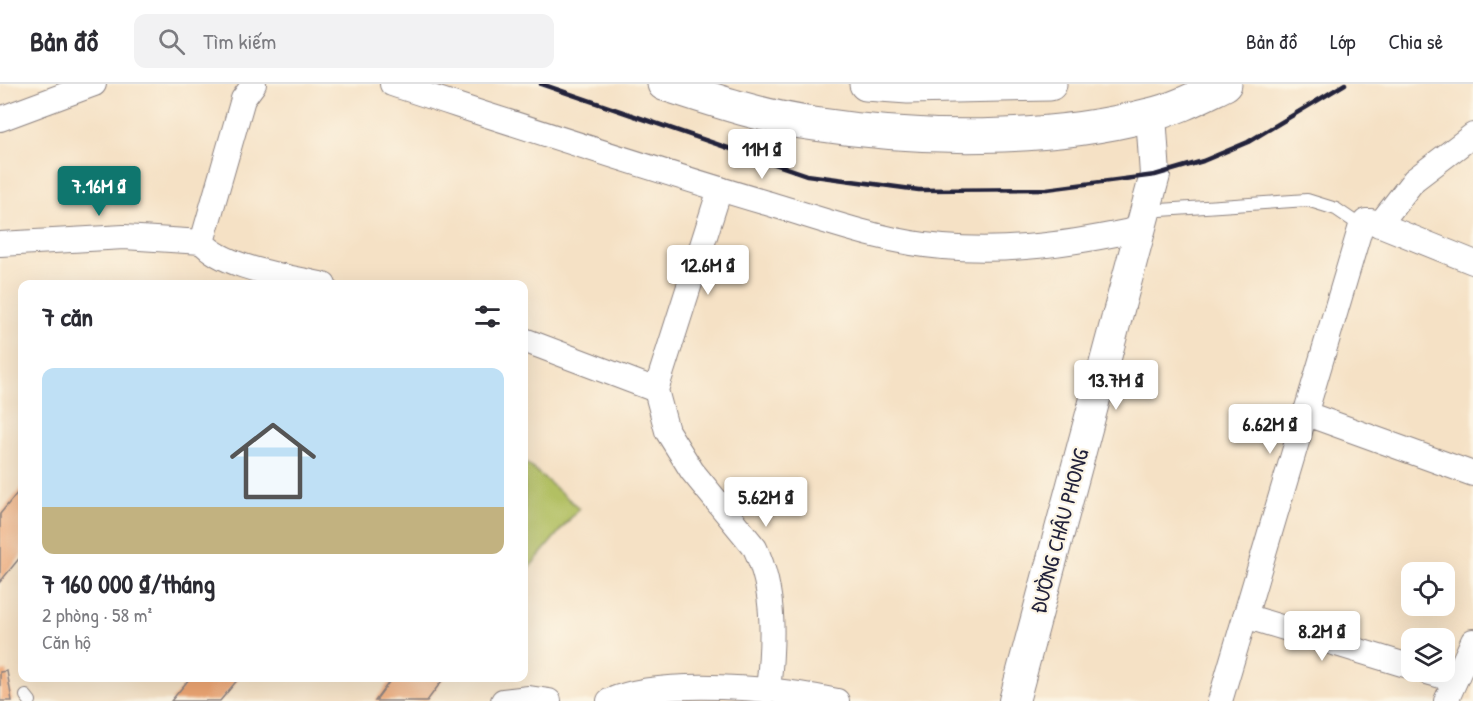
<!DOCTYPE html>
<html lang="vi">
<head>
<meta charset="utf-8">
<style>
	body { margin:0; font-family:"Patrick Hand",sans-serif; background:#f2f2f3; color:#2b2b33; height:100vh; display:flex; flex-direction:column; font-size:22px; white-space:nowrap }
	* { box-sizing:border-box; margin:0 }
	p { font-size:20px; color:#7c7c81 }
	.icon { flex:none; width:33px; height:33px; fill:none; stroke:currentColor; stroke-width:2; stroke-linecap:round; stroke-linejoin:round }
	.map { position:relative; flex:1; overflow:hidden }
	.sheet { position:absolute; left:18px; top:196px; width:510px; height:402px; display:flex; flex-direction:column; background:#fff; border-radius:12px; box-shadow:0 6px 24px #0002 }
	.sheet>* { flex:none }
	.buttons { position:absolute; left:1401px; top:478px; display:grid; gap:12px }
	.buttons a { display:grid; place-items:center; width:54px; height:54px; border-radius:12px; background:#fff; box-shadow:0 6px 24px #0002; font-size:30px }
	.price { position:absolute; translate:-50% -51px; padding:0 14px; border-radius:6px; background:#fff; color:#222; font-size:20px; line-height:39px; filter:drop-shadow(0 2px 3px #0008) }
	.price::after { content:''; position:absolute; left:50%; top:36px; width:18px; height:14px; margin-left:-9px; background:inherit; clip-path:polygon(0 0,100% 0,50% 100%) }
	.price.active { background:#0f766e; color:#fff }
	ul { padding:0; list-style:none }
	li { display:grid; align-content:center; gap:12px; height:318px; padding:0 24px }
	li+li { border-top:2px solid #e1e1e2 }
	li span { display:grid; place-items:center; height:186px; border-radius:12px; color:#555 }
	li>.icon { margin-inline-start:auto }
	span .icon { width:108px; height:108px; fill:#fffc; stroke-width:1 }
	li b { font-size:26px }
	h2 { display:flex; justify-content:space-between; align-items:center; height:72px; padding:0 24px; font-size:26px }
	header { display:flex; align-items:center; gap:36px; box-sizing:border-box; height:84px; padding:0 30px; background:#fff; border-bottom:2px solid #e1e1e2 }
	header strong { font-size:28px }
	nav { display:flex; gap:33px; margin-inline-start:auto; font-size:21px }
	.search { width:420px; height:54px; background:#f2f2f3; display:flex; align-items:center; gap:15px; box-sizing:border-box; padding:0 21px; border-radius:12px; color:#7c7c81; font-size:22px }
	.map>svg:first-child { display:block }
	.green { fill:#b2c063; stroke:#6a714f; stroke-width:1.5 }
	.building { fill:#eea673 }
	.lines { fill:none; stroke-linecap:round; stroke-linejoin:round }
	.service-casing { stroke:#8c8280; stroke-width:14 }
	.minor-casing { stroke:#8c8280; stroke-width:26 }
	.tertiary-casing { stroke:#8c8280; stroke-width:32 }
	.primary-casing { stroke:#8c8280; stroke-width:35 }
	.service { stroke:#fff; stroke-width:12 }
	.minor { stroke:#fff; stroke-width:24 }
	.tertiary { stroke:#fff; stroke-width:30 }
	.primary { stroke:#fff; stroke-width:33 }
	.rail { stroke:#22223b; stroke-width:4.5 }
	.labels { text-anchor:middle; dominant-baseline:central; stroke-width:4.5; stroke-linejoin:round; paint-order:stroke }
	.street-label { font-size:22px; fill:#22223b; stroke:#fcf5e5 }
</style>
</head>
<body>
<header>
<strong>Bản đồ</strong>
<div class="search"><svg class="icon" aria-label="search" viewBox="0 0 24 24"><circle cx="10" cy="10" r="6"/><path d="M15 15l6 6"/></svg>Tìm kiếm</div>
<nav><a>Bản đồ</a><a>Lớp</a><a>Chia sẻ</a></nav>
</header>
<div class="map">
<svg width="1473" height="617" viewBox="0 0 1473 617">
	<rect width="100%" height="100%" fill="#fcf5e5"/>
	<filter id="ink" filterUnits="userSpaceOnUse"><feTurbulence type="fractalNoise" baseFrequency=".0167" numOctaves="2"/><feDisplacementMap in="SourceGraphic" scale="12" xChannelSelector="R" yChannelSelector="G"/><feConvolveMatrix kernelMatrix="1 2 1 2 8 2 1 2 1" color-interpolation-filters="sRGB"/></filter>
	<filter id="wash" filterUnits="userSpaceOnUse"><feTurbulence type="fractalNoise" baseFrequency=".008" numOctaves="4" result="noise"/><feDisplacementMap in="SourceGraphic" scale="24" xChannelSelector="R" yChannelSelector="G"/><feGaussianBlur stdDeviation="1.35" result="paint"/><feColorMatrix in="noise" values="0 0 0 0 0 0 0 0 0 0 0 0 0 0 0 0 0 1.4 0 .05"/><feComposite in="paint" operator="in"/></filter>
	<g filter="url(#wash)">
		<rect width="100%" height="100%" fill="#f5e1c5"/>
		<path class="green" d="M524,377L579,424L524,490Z"/>
		<g id="blocks">
			<g class="building">
				<path d="M22,403V471L0,498V430Z"/>
				<path d="M7,587L12,617H0V588Z"/>
				<path d="M190,594H239L220,617H171Z"/>
				<path d="M392,594H444L427,617H375Z"/>
			</g>
		</g>
	</g>
	<g filter="url(#ink)">
		<use href="#blocks" fill-opacity="0" stroke="#8c8280" stroke-width="1.5"/>
		<g class="lines">
			<defs>
				<g id="service">
					<path d="M1146,127L1307,116L1336,125L1361,142"/>
					<path d="M26,612L30,617"/>
				</g>
				<g id="minor">
					<path d="M254,0L243,15L202,158C225,185 289,192 324,201"/>
					<path d="M392,0C515,40 638,81 763,118C822,135 881,158 943,163C1010,169 1075,159 1140,145"/>
					<path d="M0,35L94,0"/>
					<path d="M720,105L656,306L667,347L692,387L755,464C776,509 773,559 768,607"/>
					<path d="M1379,141L1414,96L1473,51"/>
					<path d="M0,160L124,153L202,158"/>
					<path d="M524,256L656,306"/>
					<path d="M1304,329L1473,390"/>
					<path d="M1245,532L1412,583"/>
					<path d="M1427,588L1455,596"/>
					<path d="M503,617L529,614L549,617"/>
					<path d="M609,617C661,593 780,604 837,617"/>
					<path d="M1220,617L1361,142L1366,137H1371L1473,178"/>
					<path d="M1446,617L1473,557"/>
				</g>
				<path id="tertiary" d="M1014,617L1155,91L1151,31"/>
				<g id="primary">
					<path d="M664,0C713,16 763,33 814,40C920,56 1045,58 1149,31C1176,25 1200,12 1225,0"/>
					<path d="M866,0L908,3L1050,0"/>
				</g>
			</defs>
			<use href="#service" class="service-casing"/>
			<use href="#minor" class="minor-casing"/>
			<use href="#tertiary" class="tertiary-casing"/>
			<use href="#primary" class="primary-casing"/>
			<use href="#service" class="service"/>
			<use href="#minor" class="minor"/>
			<use href="#tertiary" class="tertiary"/>
			<use href="#primary" class="primary"/>
			<path class="rail" d="M541,0L807,91L919,106L1047,105L1155,91L1203,77L1248,58L1345,0"/>
		</g>
	</g>
	<g class="labels">
		<g class="street-label">
			<text transform="translate(1059 447) rotate(-75)">ĐƯỜNG CHÂU PHONG</text>
		</g>
	</g>
</svg>
<div class="buttons">
<a><svg class="icon" aria-label="locate" viewBox="0 0 24 24"><circle cx="12" cy="12" r="6"/><path d="M12 2v4M12 18v4M2 12h4M18 12h4"/></svg></a>
<a><svg class="icon" aria-label="layers" viewBox="0 0 24 24"><path d="M12 4l9 5-9 5-9-5zM3 14l9 5 9-5"/></svg></a>
</div>
<b class="price" style="left:762px;top:96px">11M ₫</b>
<b class="price active" style="left:99px;top:133px">7.16M ₫</b>
<b class="price" style="left:708px;top:212px">12.6M ₫</b>
<b class="price" style="left:1116px;top:327px">13.7M ₫</b>
<b class="price" style="left:1270px;top:371px">6.62M ₫</b>
<b class="price" style="left:766px;top:444px">5.62M ₫</b>
<b class="price" style="left:1322px;top:578px">8.2M ₫</b>
<section class="sheet">
<h2>7 căn<svg class="icon" aria-label="filters" viewBox="0 0 24 24"><path d="M4 7h16M4 17h16"/><circle cx="9" cy="7" r="2"/><circle cx="15" cy="17" r="2"/></svg></h2>
<ul>
<li><span style="background:linear-gradient(#bfe0f5 75%,#c2b280 0)"><svg class="icon" aria-label="home" viewBox="0 0 24 24"><path d="M3 11l9-7 9 7M6 9v11h12V9"/></svg></span><div><b>7 160 000 ₫/tháng</b><p>2 phòng · 58 m²</p><p>Căn hộ</p></div></li>
</ul>
</section>
</div>
</body>
</html>
